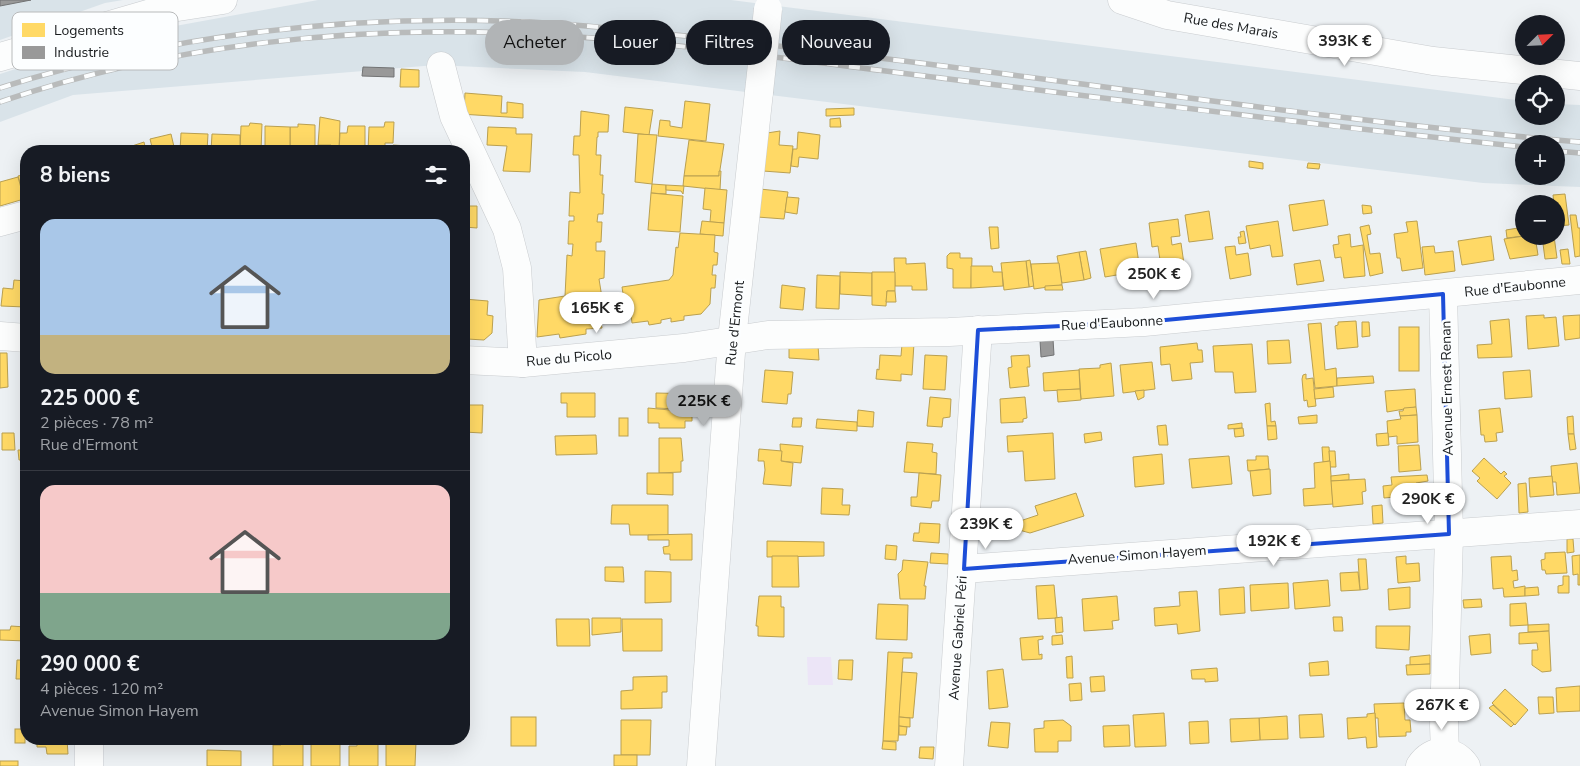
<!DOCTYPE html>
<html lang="fr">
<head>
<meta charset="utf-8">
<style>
	body { margin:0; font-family:"Nunito Sans",sans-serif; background:#242831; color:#f1f3f6; height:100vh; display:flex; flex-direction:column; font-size:19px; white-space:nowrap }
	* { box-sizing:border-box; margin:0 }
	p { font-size:16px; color:#9ea1a6 }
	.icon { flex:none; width:28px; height:28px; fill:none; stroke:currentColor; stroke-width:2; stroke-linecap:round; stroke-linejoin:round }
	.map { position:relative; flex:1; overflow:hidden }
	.details { position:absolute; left:20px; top:145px; width:450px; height:600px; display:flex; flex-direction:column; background:#171b24; border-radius:20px; box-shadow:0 5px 20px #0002 }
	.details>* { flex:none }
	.banner { position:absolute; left:485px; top:20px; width:475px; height:45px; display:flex; gap:10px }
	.needle { width:32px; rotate:66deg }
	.controls { position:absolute; left:1515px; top:15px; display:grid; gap:10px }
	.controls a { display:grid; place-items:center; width:50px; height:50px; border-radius:50%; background:#171b24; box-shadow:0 5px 20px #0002; font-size:25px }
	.price { position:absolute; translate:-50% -42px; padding:0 11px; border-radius:18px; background:#fff; color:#222; font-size:16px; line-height:32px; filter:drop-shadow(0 1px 2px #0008) }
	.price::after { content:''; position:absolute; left:50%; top:30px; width:15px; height:11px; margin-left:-8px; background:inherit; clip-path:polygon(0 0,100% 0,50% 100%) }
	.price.selected { background:#b1b4b6; color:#111 }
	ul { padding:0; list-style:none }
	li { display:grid; align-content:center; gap:10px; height:265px; padding:0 20px }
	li+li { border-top:1px solid #363941 }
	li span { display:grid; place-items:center; height:155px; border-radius:15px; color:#555 }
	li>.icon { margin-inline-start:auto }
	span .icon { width:90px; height:90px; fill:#fffc; stroke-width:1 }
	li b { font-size:21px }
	h2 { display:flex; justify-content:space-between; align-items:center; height:60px; padding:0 20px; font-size:21px }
	.pill { padding:0 18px; border-radius:22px; background:#171b24; box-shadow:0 5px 20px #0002; font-size:18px; line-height:45px }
	.pill.selected { background:#b1b4b6; color:#111 }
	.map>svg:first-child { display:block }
	.built { fill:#d9e3e9; fill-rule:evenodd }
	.green { fill:#ece5f7 }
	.homes { fill:#ffd966; stroke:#baa050 }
	.industry { fill:#999; stroke:#727374 }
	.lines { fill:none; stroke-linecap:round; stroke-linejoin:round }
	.minor-casing { stroke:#c9cccf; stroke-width:29 }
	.minor { stroke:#fcfdfd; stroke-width:28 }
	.rail-casing { stroke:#b9bbbb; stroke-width:5.5 }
	.rail { stroke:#fcfeff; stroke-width:4; stroke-dasharray:11; stroke-linecap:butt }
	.minor-bridge-casing { stroke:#c9cccf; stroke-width:29; stroke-linecap:butt }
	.minor-bridge { stroke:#fcfdfd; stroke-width:28 }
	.marked { fill:none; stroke:#1d4ed8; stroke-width:4; stroke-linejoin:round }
	.labels { text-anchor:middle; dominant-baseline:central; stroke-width:5; stroke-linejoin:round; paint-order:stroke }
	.street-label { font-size:14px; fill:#181b1d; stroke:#fcfeff }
	.key { fill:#fcfeff; stroke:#b8babb; stroke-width:1 }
	.key-label { font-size:14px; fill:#181b1d }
</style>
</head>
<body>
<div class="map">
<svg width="1580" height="766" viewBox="0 0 1580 766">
	<rect width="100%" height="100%" fill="#edf1f4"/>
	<g class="built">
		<path d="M0,0H123L105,3L0,40Z"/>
		<path d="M318,0H731L1524,101V116H1556V104L1580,105V187L1483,183L585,72L436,65L73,95L0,122V74L115,37ZM1524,144H1556V176H1524Z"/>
	</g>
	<path class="green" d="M807,657H831L833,685H808Z"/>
	<g class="homes">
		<path d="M401,69L419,70V87H400Z"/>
		<path d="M465,93L502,96L501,113H507V102L523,104V118L460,114L464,111Z"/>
		<path d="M685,101L710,104L706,141L658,136L660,120L670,121V126L682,128Z"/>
		<path d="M625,107L653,110L649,135L623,132Z"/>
		<path d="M854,108V115L826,116V109Z"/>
		<path d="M581,111L609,115L608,132H598V137H597L596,155H601L600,175H603L602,194H604L603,214H598L597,222H602L601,242H596V251H605L604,278L599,279L604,310L599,311L602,328L586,329V334L560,338L559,334L537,337L539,300L565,296L567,255L572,256L573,244H568L569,221H574V216H569L570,192L580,193L579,155H573L574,136H580Z"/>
		<path d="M320,117L340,121L339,151H331V145H318Z"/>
		<path d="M840,118L841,127H830V119Z"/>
		<path d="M385,122H394L393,143H385V151H368L369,127H384Z"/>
		<path d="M250,123L262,124L261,151H240L241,126H249Z"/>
		<path d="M298,124L315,125V151H297V148H290V127H298Z"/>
		<path d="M265,126L290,127V148H283L282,151H265Z"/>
		<path d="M348,126H365V151H339L340,133H347Z"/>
		<path d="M488,127L516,128V134H532L530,172L503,171L507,146L487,145Z"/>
		<path d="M780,131L779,145L793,146L790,173L763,171L767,133Z"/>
		<path d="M798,132L820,135L818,159L799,157L798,167L791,166L793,149H797Z"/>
		<path d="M181,133L208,134L207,151H180Z"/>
		<path d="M171,134L175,151H153L150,139Z"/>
		<path d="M212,134L240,135V151H211Z"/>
		<path d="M638,134L657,135L652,184L635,182Z"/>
		<path d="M689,140L724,144L719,176H684Z"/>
		<path d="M144,142L146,151L153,148V151H127L126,148Z"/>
		<path d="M393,145L422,147V151H393Z"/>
		<path d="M426,147L455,148L454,151H426Z"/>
		<path d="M1249,161L1263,163V169L1249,167Z"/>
		<path d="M1308,163L1320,164L1319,169L1307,168Z"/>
		<path d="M719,171H721L720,190L683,186L684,176H719Z"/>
		<path d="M26,174V204L18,176Z"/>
		<path d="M18,177L24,199L0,206V182Z"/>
		<path d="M652,184L666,185V194L651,193Z"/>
		<path d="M666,185L684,186L683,194L681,191L666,190Z"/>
		<path d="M705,188L727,190L724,223L710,222L711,210L703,209Z"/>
		<path d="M760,189L788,192L784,219L757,217Z"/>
		<path d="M651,193L683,196L680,232L648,230Z"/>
		<path d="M1565,194L1569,225L1557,226L1556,204H1554L1553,195Z"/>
		<path d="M464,196H466V206H477V228L464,227Z"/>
		<path d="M787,197L799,198L797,214L785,212Z"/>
		<path d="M1324,200L1328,225L1293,231L1289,205Z"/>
		<path d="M1362,205L1371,206L1372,213L1363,214Z"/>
		<path d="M1209,211L1213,239L1189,242L1185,215Z"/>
		<path d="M1570,215H1576L1578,228H1580V256L1575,257Z"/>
		<path d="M1178,219L1180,236L1171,237L1172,245L1181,243L1186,278L1163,281L1158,246L1152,247L1149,223Z"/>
		<path d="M702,221L724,223L723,236L700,234Z"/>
		<path d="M1278,221L1283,256L1272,257L1270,245L1250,249L1246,226Z"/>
		<path d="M1417,221L1423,268L1402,271L1400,258H1397L1394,234L1408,232L1406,222Z"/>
		<path d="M1369,225L1371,234L1367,235L1370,254L1380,253L1383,273L1370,276L1360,227Z"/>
		<path d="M989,227H998L999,248L991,249Z"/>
		<path d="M1524,227V236L1507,238L1506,230Z"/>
		<path d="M1244,231L1246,243L1239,244L1238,237H1241L1240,232Z"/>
		<path d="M680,233L715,235L714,252L718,253L717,265H713L712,275H716L715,288H711L710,304L701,314L684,316V320L671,322V318L661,320V323L649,325L648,321L632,323L630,307L625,308L622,287L669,280L673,275L676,247L678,248Z"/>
		<path d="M1350,234L1351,247L1363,245L1365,276L1344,278L1341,257L1335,258L1333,245L1339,244L1338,236Z"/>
		<path d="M1491,236L1494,260L1462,265L1458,241Z"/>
		<path d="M1524,236H1535L1538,255L1510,259L1504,239Z"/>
		<path d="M1542,236H1554L1557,258L1545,259Z"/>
		<path d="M1136,243L1140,271L1105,277L1100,249Z"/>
		<path d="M1235,246L1236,255L1248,253L1251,275L1230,279L1225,247Z"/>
		<path d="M1434,246L1435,253L1453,251L1455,271L1425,275L1422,247Z"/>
		<path d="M1568,249L1570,264H1562L1560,250Z"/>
		<path d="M1086,251L1091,278L1084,280L1079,252Z"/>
		<path d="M1079,252L1084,280L1062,283L1057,256Z"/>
		<path d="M950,253H960V258H972L971,288H953V269L947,268V256Z"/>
		<path d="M894,258H906V264L925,263L927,290H912V286H895Z"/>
		<path d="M1030,260L1034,286L1029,287L1026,261Z"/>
		<path d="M1320,260L1324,281L1297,285L1294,264Z"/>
		<path d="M1026,261L1029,287L1004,290L1001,263Z"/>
		<path d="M1059,263L1062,285L1034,289L1031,264Z"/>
		<path d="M971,266H992L993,272H1002L1003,286L971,288Z"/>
		<path d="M840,272L872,273V296L840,294Z"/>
		<path d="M872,272H895V291H887L886,306L872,305Z"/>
		<path d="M817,275L840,276L839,309L816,308Z"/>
		<path d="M14,280L26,281L25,307L1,306L3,288L13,289Z"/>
		<path d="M782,285L805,288L803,310L780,308Z"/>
		<path d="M1062,285L1063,290H1045V286Z"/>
		<path d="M887,291H895L896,302H886Z"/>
		<path d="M464,299L488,301L487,315L493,316L492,333L484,340L467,339L468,324H464Z"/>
		<path d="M1544,315V318L1556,317L1559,346L1528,349L1526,316Z"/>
		<path d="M1580,315V338L1565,340L1563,316Z"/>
		<path d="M1509,319L1512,357L1478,358L1477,345L1492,344L1490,321Z"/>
		<path d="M1356,321L1358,347L1337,349L1335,326L1338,325V322Z"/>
		<path d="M1362,322H1369L1370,336L1362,337Z"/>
		<path d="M1321,323L1325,370L1336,368L1337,386L1315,388L1308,324Z"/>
		<rect x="1399" y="327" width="20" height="44"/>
		<path d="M1289,340L1291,363L1268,364L1267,341Z"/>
		<path d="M914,343L912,375L901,374V381L876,379L877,369L879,370L880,355L901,356L902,344Z"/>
		<path d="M1197,343L1198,350H1202L1203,362L1190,363L1192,379L1172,381L1170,364L1161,365L1160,347Z"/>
		<path d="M1252,344L1256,392L1235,393L1233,372H1215L1213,346Z"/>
		<path d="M818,345L819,360L789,358V346Z"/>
		<path d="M0,353H7L8,387L0,388Z"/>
		<path d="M925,355L947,356L945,390L923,389Z"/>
		<path d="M1029,355L1030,367H1027L1029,386L1010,388L1008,368L1012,367L1011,356Z"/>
		<path d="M1152,362L1155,389L1123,393L1120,365Z"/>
		<path d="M1111,363L1114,396L1081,399L1079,369L1100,368V365Z"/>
		<path d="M765,370L793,372L791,394H788L787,404L762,402Z"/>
		<path d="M1079,370L1080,389L1044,391L1043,373Z"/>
		<path d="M1530,370L1532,397L1505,399L1503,372Z"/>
		<path d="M24,374H26V400H23Z"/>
		<path d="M1306,374V379L1313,378L1316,406L1308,407L1307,400L1304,401L1302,379L1303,375Z"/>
		<path d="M1373,376L1374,383L1337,386V378Z"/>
		<path d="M1333,387L1334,397L1315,399L1314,389Z"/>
		<path d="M1080,389L1081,400L1058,402L1057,390Z"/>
		<path d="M1415,389L1416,407L1387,412L1385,391Z"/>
		<path d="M1144,390V397L1138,400L1135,391Z"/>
		<path d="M561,393H595V417H567V403H561Z"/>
		<path d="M656,393L699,394V410L656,408Z"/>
		<path d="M930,397L951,399L950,417L943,418L942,427L927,426Z"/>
		<path d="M1025,397L1027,418L1023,419V422L1001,423L1000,399Z"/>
		<path d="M1270,403L1271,422L1275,421L1276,426H1267L1265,404Z"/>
		<path d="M464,405H483L482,433L464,432Z"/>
		<path d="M1416,407L1417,415L1400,416L1399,411H1403L1404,408Z"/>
		<path d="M648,408L692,412V421H685V428H659V423H648Z"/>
		<path d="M1500,408L1503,432L1496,433L1497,441L1485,442L1484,435H1481L1479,410Z"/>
		<path d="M858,410L874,412L873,427L857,426Z"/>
		<path d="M1317,415V423L1299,424L1298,417Z"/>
		<path d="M1417,415L1418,442L1397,444V436L1388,437L1387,421L1401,419L1400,416Z"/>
		<path d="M1573,416L1574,434H1568L1567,417Z"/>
		<rect x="619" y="418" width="9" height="18"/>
		<path d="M793,418H802L801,427H792Z"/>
		<path d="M817,419L857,422V431L816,428Z"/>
		<path d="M1242,423V428L1228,429V425Z"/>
		<path d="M1166,425L1168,445H1159L1157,426Z"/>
		<path d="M1267,426H1276L1277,439L1268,440Z"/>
		<path d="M1243,428L1244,436L1235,437L1234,429Z"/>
		<path d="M1101,432L1102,440L1085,443L1084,434Z"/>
		<path d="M2,433H14L15,450H2Z"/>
		<path d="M1053,433L1055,479L1025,481L1023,451L1008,452L1007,436Z"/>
		<path d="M1388,433L1389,445L1377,446L1376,434Z"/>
		<path d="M1568,434H1574L1576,449L1570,450Z"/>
		<path d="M596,435L597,454L556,455L555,436Z"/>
		<path d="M659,438H681L683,461H681V472L659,473Z"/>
		<path d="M907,442L933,444L932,452L937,453L936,474L904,472Z"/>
		<path d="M780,444L803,446L801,463L781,461Z"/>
		<path d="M1419,445L1421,470L1399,472L1398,446Z"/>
		<path d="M1322,447H1329L1330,461L1323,462Z"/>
		<path d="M759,449L782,451L781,461L793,463L791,486L763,484L765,470L764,461H758Z"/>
		<path d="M18,450H26V460H19Z"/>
		<path d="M1329,451H1335L1336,467H1330Z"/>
		<path d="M1162,454L1164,484L1135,487L1133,457Z"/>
		<path d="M1229,456L1232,484L1192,488L1189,459Z"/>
		<path d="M1256,456H1268L1269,469L1248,471L1247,460H1256Z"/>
		<path d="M1484,458L1501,474L1504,471L1507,474L1504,476L1511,483L1497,499L1477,481L1480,478L1472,471Z"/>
		<path d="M1330,461L1333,504L1304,506L1303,489L1315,488L1314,463Z"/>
		<path d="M1577,463L1580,493L1557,495L1556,482H1552L1551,466Z"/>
		<path d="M1270,469L1271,494L1253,496L1250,471Z"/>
		<path d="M647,473H673V495L647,494Z"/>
		<path d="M919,473L941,475L939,501H932L931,508L911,506V497H917Z"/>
		<path d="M1349,474V480L1331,481V476Z"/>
		<path d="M1427,475L1428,481L1416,483L1417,495L1384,498L1383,486L1392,485L1391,477Z"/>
		<path d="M1552,476L1554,495L1530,497L1529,478Z"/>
		<path d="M1365,479L1366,491L1362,492L1363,504L1333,507L1331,481Z"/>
		<path d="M1526,483L1528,512L1519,513L1518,484Z"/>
		<path d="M822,488L843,489L842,505H850L849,515L821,514Z"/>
		<path d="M1076,493L1084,516L1030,533L1019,530L1018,524L1023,520L1038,515L1035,506Z"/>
		<path d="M612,505H668V535H630L629,524H611Z"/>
		<path d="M1382,505L1383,523L1373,524L1372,506Z"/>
		<path d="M920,523L940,524L939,543L913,541L914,533H919Z"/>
		<path d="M692,534V560H670V554H664L663,547L669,546V540H648V535Z"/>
		<path d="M1567,539H1573L1574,552L1567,553Z"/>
		<path d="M767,541L824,542V556L767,557Z"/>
		<path d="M886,545L897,546L896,560L885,559Z"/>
		<path d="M1565,552L1567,573L1546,574L1545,570H1542L1541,560L1545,559V553Z"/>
		<path d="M931,553L948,554V564L930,563Z"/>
		<path d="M1580,555V585H1578V574L1573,575L1572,556Z"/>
		<path d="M772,556H798L799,587H772Z"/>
		<path d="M1406,556V564L1419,563L1420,581L1398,583L1396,557Z"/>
		<path d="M1511,556L1512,571L1517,570L1518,580L1513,581L1514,588L1525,586V596L1504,597L1503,588L1493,589L1491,557Z"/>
		<path d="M1358,559H1366L1368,589L1360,590Z"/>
		<path d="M903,560L928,562L924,586H926L925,599H900L898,574L902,570Z"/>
		<path d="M605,567H623L624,582L605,581Z"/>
		<path d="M645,571L671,572V602L645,603Z"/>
		<path d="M1358,572L1360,590L1341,591L1340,573Z"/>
		<path d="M1563,576H1569V593H1558V586L1563,585Z"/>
		<path d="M1328,580L1330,606L1295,609L1293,583Z"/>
		<path d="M1288,583L1289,608L1251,611L1250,585Z"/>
		<path d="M1054,585L1057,618L1038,619L1036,586Z"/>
		<path d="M1244,587L1245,613L1220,615L1219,589Z"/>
		<path d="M1410,587V608L1389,610L1388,589Z"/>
		<path d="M1538,587L1539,595L1525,596V588Z"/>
		<path d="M1197,591L1200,631L1178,634L1177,624L1155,626L1154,608L1180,606L1179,592Z"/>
		<path d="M759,596H781V607H784V637L758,636V626H756Z"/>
		<path d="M1117,596L1119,620L1112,621L1113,629L1084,631L1082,599Z"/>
		<path d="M1481,599L1482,607L1464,608L1463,600Z"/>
		<path d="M1526,603L1528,625L1510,626V604Z"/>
		<path d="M878,604L908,605L907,640L876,639Z"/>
		<path d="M1062,617L1063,632L1056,633L1055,618Z"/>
		<path d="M1333,617H1342L1343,631H1334Z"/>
		<path d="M592,618H621V632L592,635Z"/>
		<path d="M556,619H589L590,646H557Z"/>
		<path d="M622,619H662V651H623Z"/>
		<path d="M1549,624V631L1528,632V625Z"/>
		<path d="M11,626L26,627V641L0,640V630H10Z"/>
		<path d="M1376,626H1410L1409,650L1376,648Z"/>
		<path d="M1549,631L1551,671L1542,672L1532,665V650H1538L1537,643L1519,644V633Z"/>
		<path d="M1490,634L1491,653L1471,655L1469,636Z"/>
		<path d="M1062,635L1063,644L1052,645V636Z"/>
		<path d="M1043,636V639L1038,640L1039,655L1042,654V659L1022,660L1020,638Z"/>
		<path d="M888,652L912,653V658H903L898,741H883Z"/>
		<path d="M1430,655V664L1410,665V657Z"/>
		<path d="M1072,656L1073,678H1067L1066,657Z"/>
		<path d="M17,660H26V679H16Z"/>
		<path d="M839,660H853L852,680L838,679Z"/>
		<path d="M1328,661L1329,675L1310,676L1309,663Z"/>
		<path d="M1430,664V674L1407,675L1406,665Z"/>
		<path d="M1217,668L1218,681L1205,682V679H1192L1191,670Z"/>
		<path d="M1003,669L1008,707L989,709L987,671Z"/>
		<path d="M902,672L917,673L913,718L899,717Z"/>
		<path d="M667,676V692H662V708L621,709V691L633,690V677Z"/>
		<path d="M1104,676L1105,691L1091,692L1090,677Z"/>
		<path d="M1081,683L1082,700L1070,701L1069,684Z"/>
		<path d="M1580,686V711L1557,712L1556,688Z"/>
		<path d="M1505,689L1528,710L1515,725L1492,703Z"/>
		<path d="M1538,697H1553L1554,713L1539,714Z"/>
		<path d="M1404,703L1405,720H1410L1411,732H1406V736L1379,737L1378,718H1375L1374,704Z"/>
		<path d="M1493,705L1514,724L1511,727L1489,708Z"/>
		<path d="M1164,713L1166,746L1135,747L1133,715Z"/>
		<path d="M1375,713L1377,747L1367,748L1366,737L1348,739L1347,718L1367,717V714Z"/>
		<path d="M1322,714L1324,737L1300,738L1299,715Z"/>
		<path d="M1287,716L1288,739L1260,740L1259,718Z"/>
		<rect x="511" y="717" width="25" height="29"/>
		<path d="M899,717L910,718V727L899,726Z"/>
		<path d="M1259,718L1260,740L1231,742L1230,719Z"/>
		<path d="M621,720H651L650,755H621Z"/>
		<path d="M1063,720L1071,726V741H1058V752H1035L1034,729L1044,728V721Z"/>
		<path d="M1208,721L1209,743L1190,744L1189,722Z"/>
		<path d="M991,722L1010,723L1008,748L988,746Z"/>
		<path d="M1129,725L1130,746L1104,747L1103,726Z"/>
		<path d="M899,726L907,727L906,735H899Z"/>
		<rect x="15" y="729" width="10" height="14"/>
		<path d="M37,739H67L68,754H47L46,747H37Z"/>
		<path d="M281,741H303V766H273V745H281Z"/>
		<rect x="311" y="741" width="29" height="25"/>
		<path d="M357,741H378V766H349V746H357Z"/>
		<path d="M883,741L896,742V750L882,749Z"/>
		<path d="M386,742H416L415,766H386Z"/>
		<path d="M920,747H934L933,759L919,758Z"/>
		<path d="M207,750L241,751V766H207Z"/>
		<rect x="614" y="755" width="23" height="11"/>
		<rect x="0" y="761" width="18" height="5"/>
	</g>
	<g class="industry">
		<path d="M0,0H31L0,6Z"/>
		<path d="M363,67L394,68V77L362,76Z"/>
		<path d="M1053,339L1054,355L1041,357L1040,340Z"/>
	</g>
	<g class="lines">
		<defs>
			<g id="minor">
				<path d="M1122,0L1167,15L1433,61L1580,76"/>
				<path d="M0,57L165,9L223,0"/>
				<path d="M441,66L454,116L507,229L517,268L523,363"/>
				<path d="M0,222L26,215"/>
				<path d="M1443,294L1449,534L1444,726L1445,752"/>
				<path d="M0,336L26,338"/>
				<path d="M464,360L523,363L684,348L768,335L949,332L1144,322L1580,280"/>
				<path d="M964,569L1580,524"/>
				<path d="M89,766V739"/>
				<path d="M701,766L732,339L759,92"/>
				<path d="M949,766L978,330"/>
				<path d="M1420,766C1432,747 1454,749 1466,766"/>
			</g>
		</defs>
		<use href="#minor" class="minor-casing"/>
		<use href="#minor" class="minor"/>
		<defs>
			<g id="rail">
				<path d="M0,88C171,34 350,14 530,22C575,24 620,29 665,34C748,42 830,52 912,62C1134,90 1357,123 1580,142"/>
				<path d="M0,102C170,44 355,25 533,34C664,41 795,60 925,76C1125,101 1324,126 1524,147"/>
				<path d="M1556,151L1580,153"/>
			</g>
		</defs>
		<use href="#rail" class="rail-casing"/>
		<use href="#rail" class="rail"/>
		<defs>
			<path id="minor-bridge" d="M759,92L768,9"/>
		</defs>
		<use href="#minor-bridge" class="minor-bridge-casing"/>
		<use href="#minor-bridge" class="minor-bridge"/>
	</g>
	<path class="marked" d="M1443,294L1449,534L964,569L978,330L1144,322Z"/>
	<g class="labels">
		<g class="street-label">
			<text transform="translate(1231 26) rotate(10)">Rue des Marais</text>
			<text transform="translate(1515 287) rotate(-6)">Rue d'Eaubonne</text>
			<text transform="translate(735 323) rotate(-84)">Rue d'Ermont</text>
			<text transform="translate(1112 323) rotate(-3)">Rue d'Eaubonne</text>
			<text transform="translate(569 358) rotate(-5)">Rue du Picolo</text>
			<text transform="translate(1447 388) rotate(-91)">Avenue Ernest Renan</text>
			<text transform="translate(1137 555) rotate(-4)">Avenue Simon Hayem</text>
			<text transform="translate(958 638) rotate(-86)">Avenue Gabriel Péri</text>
		</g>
	</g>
	<rect x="12" y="12" width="166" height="58" rx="8" class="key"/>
	<rect x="22" y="23" width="23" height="14" fill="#ffd966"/>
	<rect x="22" y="46" width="23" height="13" fill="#999"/>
	<g class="key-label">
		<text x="54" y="35">Logements</text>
		<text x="54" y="57">Industrie</text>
	</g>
</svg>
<div class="controls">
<a><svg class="needle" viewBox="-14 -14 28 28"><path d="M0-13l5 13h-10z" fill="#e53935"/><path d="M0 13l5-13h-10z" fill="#9ea1a6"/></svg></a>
<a><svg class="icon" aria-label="locate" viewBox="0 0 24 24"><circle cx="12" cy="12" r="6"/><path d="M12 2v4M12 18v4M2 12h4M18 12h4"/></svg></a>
<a>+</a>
<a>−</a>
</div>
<b class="price" style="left:1345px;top:67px">393K €</b>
<b class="price" style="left:1154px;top:300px">250K €</b>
<b class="price" style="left:597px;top:334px">165K €</b>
<b class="price selected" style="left:704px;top:427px">225K €</b>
<b class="price" style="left:1428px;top:525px">290K €</b>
<b class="price" style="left:986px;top:550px">239K €</b>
<b class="price" style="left:1274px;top:567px">192K €</b>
<b class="price" style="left:1442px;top:731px">267K €</b>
<div class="banner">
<a class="pill selected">Acheter</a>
<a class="pill">Louer</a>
<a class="pill">Filtres</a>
<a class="pill">Nouveau</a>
</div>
<section class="details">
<h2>8 biens<svg class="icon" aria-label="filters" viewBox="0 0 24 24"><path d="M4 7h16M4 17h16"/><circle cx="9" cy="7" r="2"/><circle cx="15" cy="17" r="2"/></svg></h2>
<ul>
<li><span style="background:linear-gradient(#a9c7e8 75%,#c2b280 0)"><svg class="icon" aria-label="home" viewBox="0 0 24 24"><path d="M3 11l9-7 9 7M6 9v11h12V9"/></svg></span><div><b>225 000 €</b><p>2 pièces · 78 m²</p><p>Rue d'Ermont</p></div></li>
<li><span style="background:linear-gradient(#f6c9c9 70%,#7fa58c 0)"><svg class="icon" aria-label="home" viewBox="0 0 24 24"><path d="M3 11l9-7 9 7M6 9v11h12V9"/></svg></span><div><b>290 000 €</b><p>4 pièces · 120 m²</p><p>Avenue Simon Hayem</p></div></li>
</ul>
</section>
</div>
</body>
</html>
